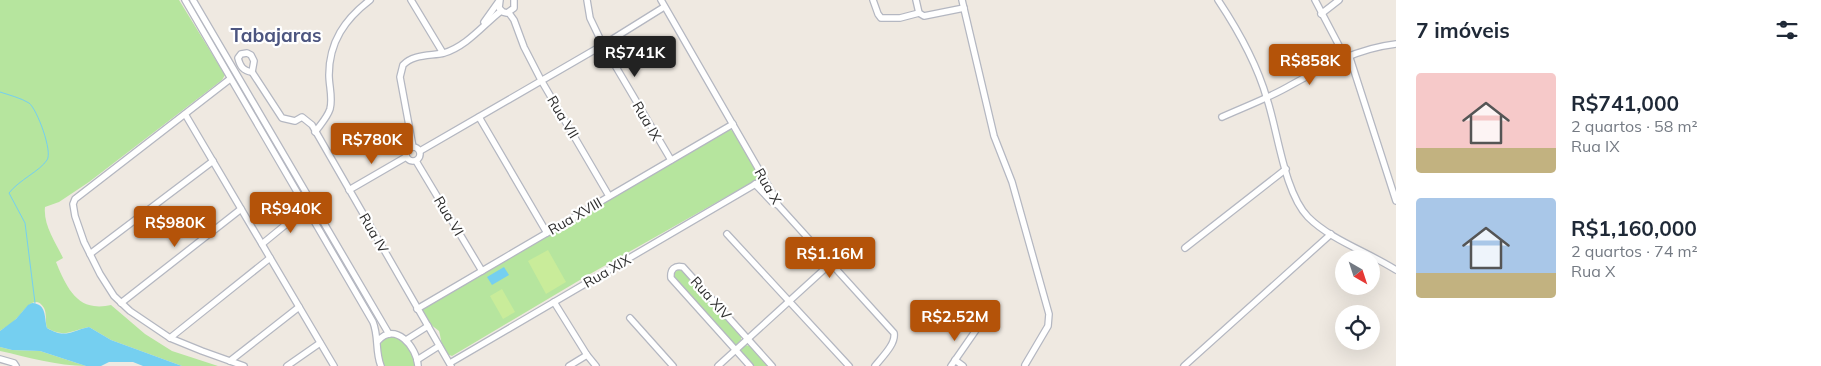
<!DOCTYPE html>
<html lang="pt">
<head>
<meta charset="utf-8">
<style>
	body { margin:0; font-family:Mulish,sans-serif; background:#f2f2f3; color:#1f2937; height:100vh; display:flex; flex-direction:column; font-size:19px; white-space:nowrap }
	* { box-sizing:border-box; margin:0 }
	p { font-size:16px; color:#747a83 }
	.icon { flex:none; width:28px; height:28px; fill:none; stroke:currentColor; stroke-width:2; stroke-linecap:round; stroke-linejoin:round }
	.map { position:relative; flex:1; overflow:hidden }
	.side { display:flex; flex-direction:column; background:#fff; width:425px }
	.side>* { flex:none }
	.needle { width:32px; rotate:141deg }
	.tools { position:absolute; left:1335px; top:250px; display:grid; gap:10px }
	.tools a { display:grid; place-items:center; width:45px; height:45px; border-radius:50%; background:#fff; box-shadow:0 5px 20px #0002; font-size:25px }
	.price { position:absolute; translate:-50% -42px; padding:0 11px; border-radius:5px; background:#b45309; color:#fff; font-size:16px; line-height:32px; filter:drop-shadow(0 1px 2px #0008) }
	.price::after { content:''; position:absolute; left:50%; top:30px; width:15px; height:11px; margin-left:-8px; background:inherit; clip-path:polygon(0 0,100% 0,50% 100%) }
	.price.active { background:#222; color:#fff }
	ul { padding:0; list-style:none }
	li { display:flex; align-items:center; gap:15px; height:125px; padding:0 20px }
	li span { display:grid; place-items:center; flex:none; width:140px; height:100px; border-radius:5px; color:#555 }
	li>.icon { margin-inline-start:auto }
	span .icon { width:60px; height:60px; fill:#fffc; stroke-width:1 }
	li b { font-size:21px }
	h2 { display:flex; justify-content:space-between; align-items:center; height:60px; padding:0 20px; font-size:21px }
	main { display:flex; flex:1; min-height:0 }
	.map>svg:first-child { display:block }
	.green { fill:#b6e59e }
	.pitch { fill:#c9ec9a }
	.water { fill:#75cff0 }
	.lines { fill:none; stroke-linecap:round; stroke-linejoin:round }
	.stream { stroke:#75cff0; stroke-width:1 }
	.minor-casing { stroke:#b4b7c1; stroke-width:8 }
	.minor { stroke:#fff; stroke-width:5.5 }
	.labels { text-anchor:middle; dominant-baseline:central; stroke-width:4.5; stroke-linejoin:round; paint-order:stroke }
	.street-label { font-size:14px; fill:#2e2e2e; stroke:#fff }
	.district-label { font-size:19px; font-weight:bold; fill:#4d5680; stroke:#fff }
</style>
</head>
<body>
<main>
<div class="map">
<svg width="1396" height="366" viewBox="0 0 1396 366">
	<rect width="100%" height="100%" fill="#efe9e1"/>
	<g class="green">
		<path d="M0,0H179L225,75L222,80L89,182L59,202L45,207C43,225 56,243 63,258L56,262C63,279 73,304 94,306C100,307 106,306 111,305L145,334L172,351L218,366H182L111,340L89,327C70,331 65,338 47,328C45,322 47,314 44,308C34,292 23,313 16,319C12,324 5,327 0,331Z"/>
		<path d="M729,129L733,131L758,174L756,180L590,274L452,356C441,353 442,341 439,331L430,324L422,309Z"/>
		<path d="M679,269L683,270L741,336V340L735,346L674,278V273Z"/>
		<path d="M390,336C405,337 414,352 415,366H384L381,360L380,345L385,338Z"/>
		<path d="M745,345L750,346L769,366H750L739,353Z"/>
		<path d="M0,347L12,350L40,351L86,366C57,366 28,357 0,351Z"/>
	</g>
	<g class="pitch">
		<path d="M548,250L566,282L546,294L528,261Z"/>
		<path d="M502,289L515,312L503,319L490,296Z"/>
	</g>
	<g class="water">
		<path d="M504,267L509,275L492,285L487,277Z"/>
		<path d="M32,303C47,304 44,317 47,328C65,339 71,331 89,327L111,340L182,366H143L133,362H109L101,366H86L40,351L12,350L0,347V331L16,319L28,305Z"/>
	</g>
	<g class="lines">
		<path class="stream" d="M0,92C9,95 21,98 29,103C37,109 53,152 47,160C40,171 19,180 9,193L25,223L35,303"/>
		<defs>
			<g id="minor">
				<path d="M185,0L373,322C379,337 375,352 381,366"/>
				<path d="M193,0L389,334"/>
				<path d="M411,0L443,53"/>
				<path d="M500,0L499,8L503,12L507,13L514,8V0"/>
				<path d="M587,0L590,18L603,45L671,160"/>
				<path d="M661,0L773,194L778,205L894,333C896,344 882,357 875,366"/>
				<path d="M873,0L878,14L881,18H900L919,13"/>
				<path d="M916,0L919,13L924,16L964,8"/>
				<path d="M962,0L994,136L1012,182L1049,314L1048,326L1025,365"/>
				<path d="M1218,0C1238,30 1257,64 1267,99C1278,132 1284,192 1308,217C1331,240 1368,252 1396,270"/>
				<path d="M1315,0L1345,57"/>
				<path d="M509,13L514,20L524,47L541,80L609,196"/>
				<path d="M1321,14L1339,0"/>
				<path d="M484,22L499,1"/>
				<path d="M247,53L251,55L254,61L252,72C243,71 240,66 238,58L241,54Z"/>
				<path d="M1349,55L1396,201"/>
				<path d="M252,72L282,118L295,121L302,117L312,125L451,366"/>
				<path d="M230,79L75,199L73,204L75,216L84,242L100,274L114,296L130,311L170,338L202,351L244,366"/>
				<path d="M185,114L334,366"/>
				<path d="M479,117L547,233"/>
				<path d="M1222,117C1242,108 1263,100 1282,90C1319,70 1353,49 1396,44"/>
				<path d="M315,132C320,125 327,118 330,109C333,98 329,86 329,75C329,42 345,19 370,0"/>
				<circle cx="413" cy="154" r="7"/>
				<path d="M413,147L400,77L403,65C413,54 431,56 444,53C467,46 483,25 501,11"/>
				<path d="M420,151L603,45L664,7"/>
				<path d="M416,161L482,271"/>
				<path d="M755,184L772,202L778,205"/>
				<path d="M349,190L406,157"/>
				<path d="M727,234L849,366"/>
				<path d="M262,244L306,208"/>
				<path d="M1185,248L1286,169"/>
				<path d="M90,254L213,161"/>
				<path d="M554,302L587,355L596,366"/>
				<path d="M121,303L241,209"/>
				<path d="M417,309L733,124"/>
				<path d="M630,318L673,366"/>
				<path d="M170,338L270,258"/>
				<path d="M406,340L428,326"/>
				<path d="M378,341C395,321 417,347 418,366"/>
				<path d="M0,359L14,363L16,366"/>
				<path d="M417,360L439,346"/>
				<path d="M955,360L963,366"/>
				<path d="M230,361L299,307"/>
				<path d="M450,363L764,179"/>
				<path d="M287,366L320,343"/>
				<path d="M569,366L587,355"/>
				<path d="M718,366L830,264"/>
				<path d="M750,366L671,278C670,269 675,265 683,267L772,366"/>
				<path d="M951,366L976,330"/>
				<path d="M1184,366L1331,234"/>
			</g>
		</defs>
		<use href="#minor" class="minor-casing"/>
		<use href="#minor" class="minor"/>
	</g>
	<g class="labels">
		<g class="street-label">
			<text transform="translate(563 117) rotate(59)">Rua VII</text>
			<text transform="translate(647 121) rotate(60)">Rua IX</text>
			<text transform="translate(768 186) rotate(60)">Rua X</text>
			<text transform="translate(449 216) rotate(59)">Rua VI</text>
			<text transform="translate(575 216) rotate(-30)">Rua XVIII</text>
			<text transform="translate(374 233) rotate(60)">Rua IV</text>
			<text transform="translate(607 271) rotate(-30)">Rua XIX</text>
			<text transform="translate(711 298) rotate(48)">Rua XIV</text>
		</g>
		<g class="district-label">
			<text x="276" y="35">Tabajaras</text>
		</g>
	</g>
</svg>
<div class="tools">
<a><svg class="needle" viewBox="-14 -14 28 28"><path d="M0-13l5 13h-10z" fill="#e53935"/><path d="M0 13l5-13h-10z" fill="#747a83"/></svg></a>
<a><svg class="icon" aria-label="locate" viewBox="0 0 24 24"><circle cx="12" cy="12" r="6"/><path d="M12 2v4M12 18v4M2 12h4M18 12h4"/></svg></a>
</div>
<b class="price active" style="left:635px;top:78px">R$741K</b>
<b class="price" style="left:1310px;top:86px">R$858K</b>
<b class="price" style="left:372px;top:165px">R$780K</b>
<b class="price" style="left:291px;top:234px">R$940K</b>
<b class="price" style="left:175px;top:248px">R$980K</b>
<b class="price" style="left:830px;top:279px">R$1.16M</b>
<b class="price" style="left:955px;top:342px">R$2.52M</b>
</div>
<section class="side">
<h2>7 imóveis<svg class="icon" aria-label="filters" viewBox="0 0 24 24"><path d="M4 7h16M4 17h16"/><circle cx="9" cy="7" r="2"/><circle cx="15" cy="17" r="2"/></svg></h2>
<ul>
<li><span style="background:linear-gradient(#f6c9c9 75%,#c2b280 0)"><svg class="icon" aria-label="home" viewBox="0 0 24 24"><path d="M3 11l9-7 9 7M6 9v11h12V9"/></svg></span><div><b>R$741,000</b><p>2 quartos · 58 m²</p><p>Rua IX</p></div></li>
<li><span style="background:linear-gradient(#a9c7e8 75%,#c2b280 0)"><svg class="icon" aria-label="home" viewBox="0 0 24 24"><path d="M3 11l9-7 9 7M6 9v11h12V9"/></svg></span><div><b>R$1,160,000</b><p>2 quartos · 74 m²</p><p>Rua X</p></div></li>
</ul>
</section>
</main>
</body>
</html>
